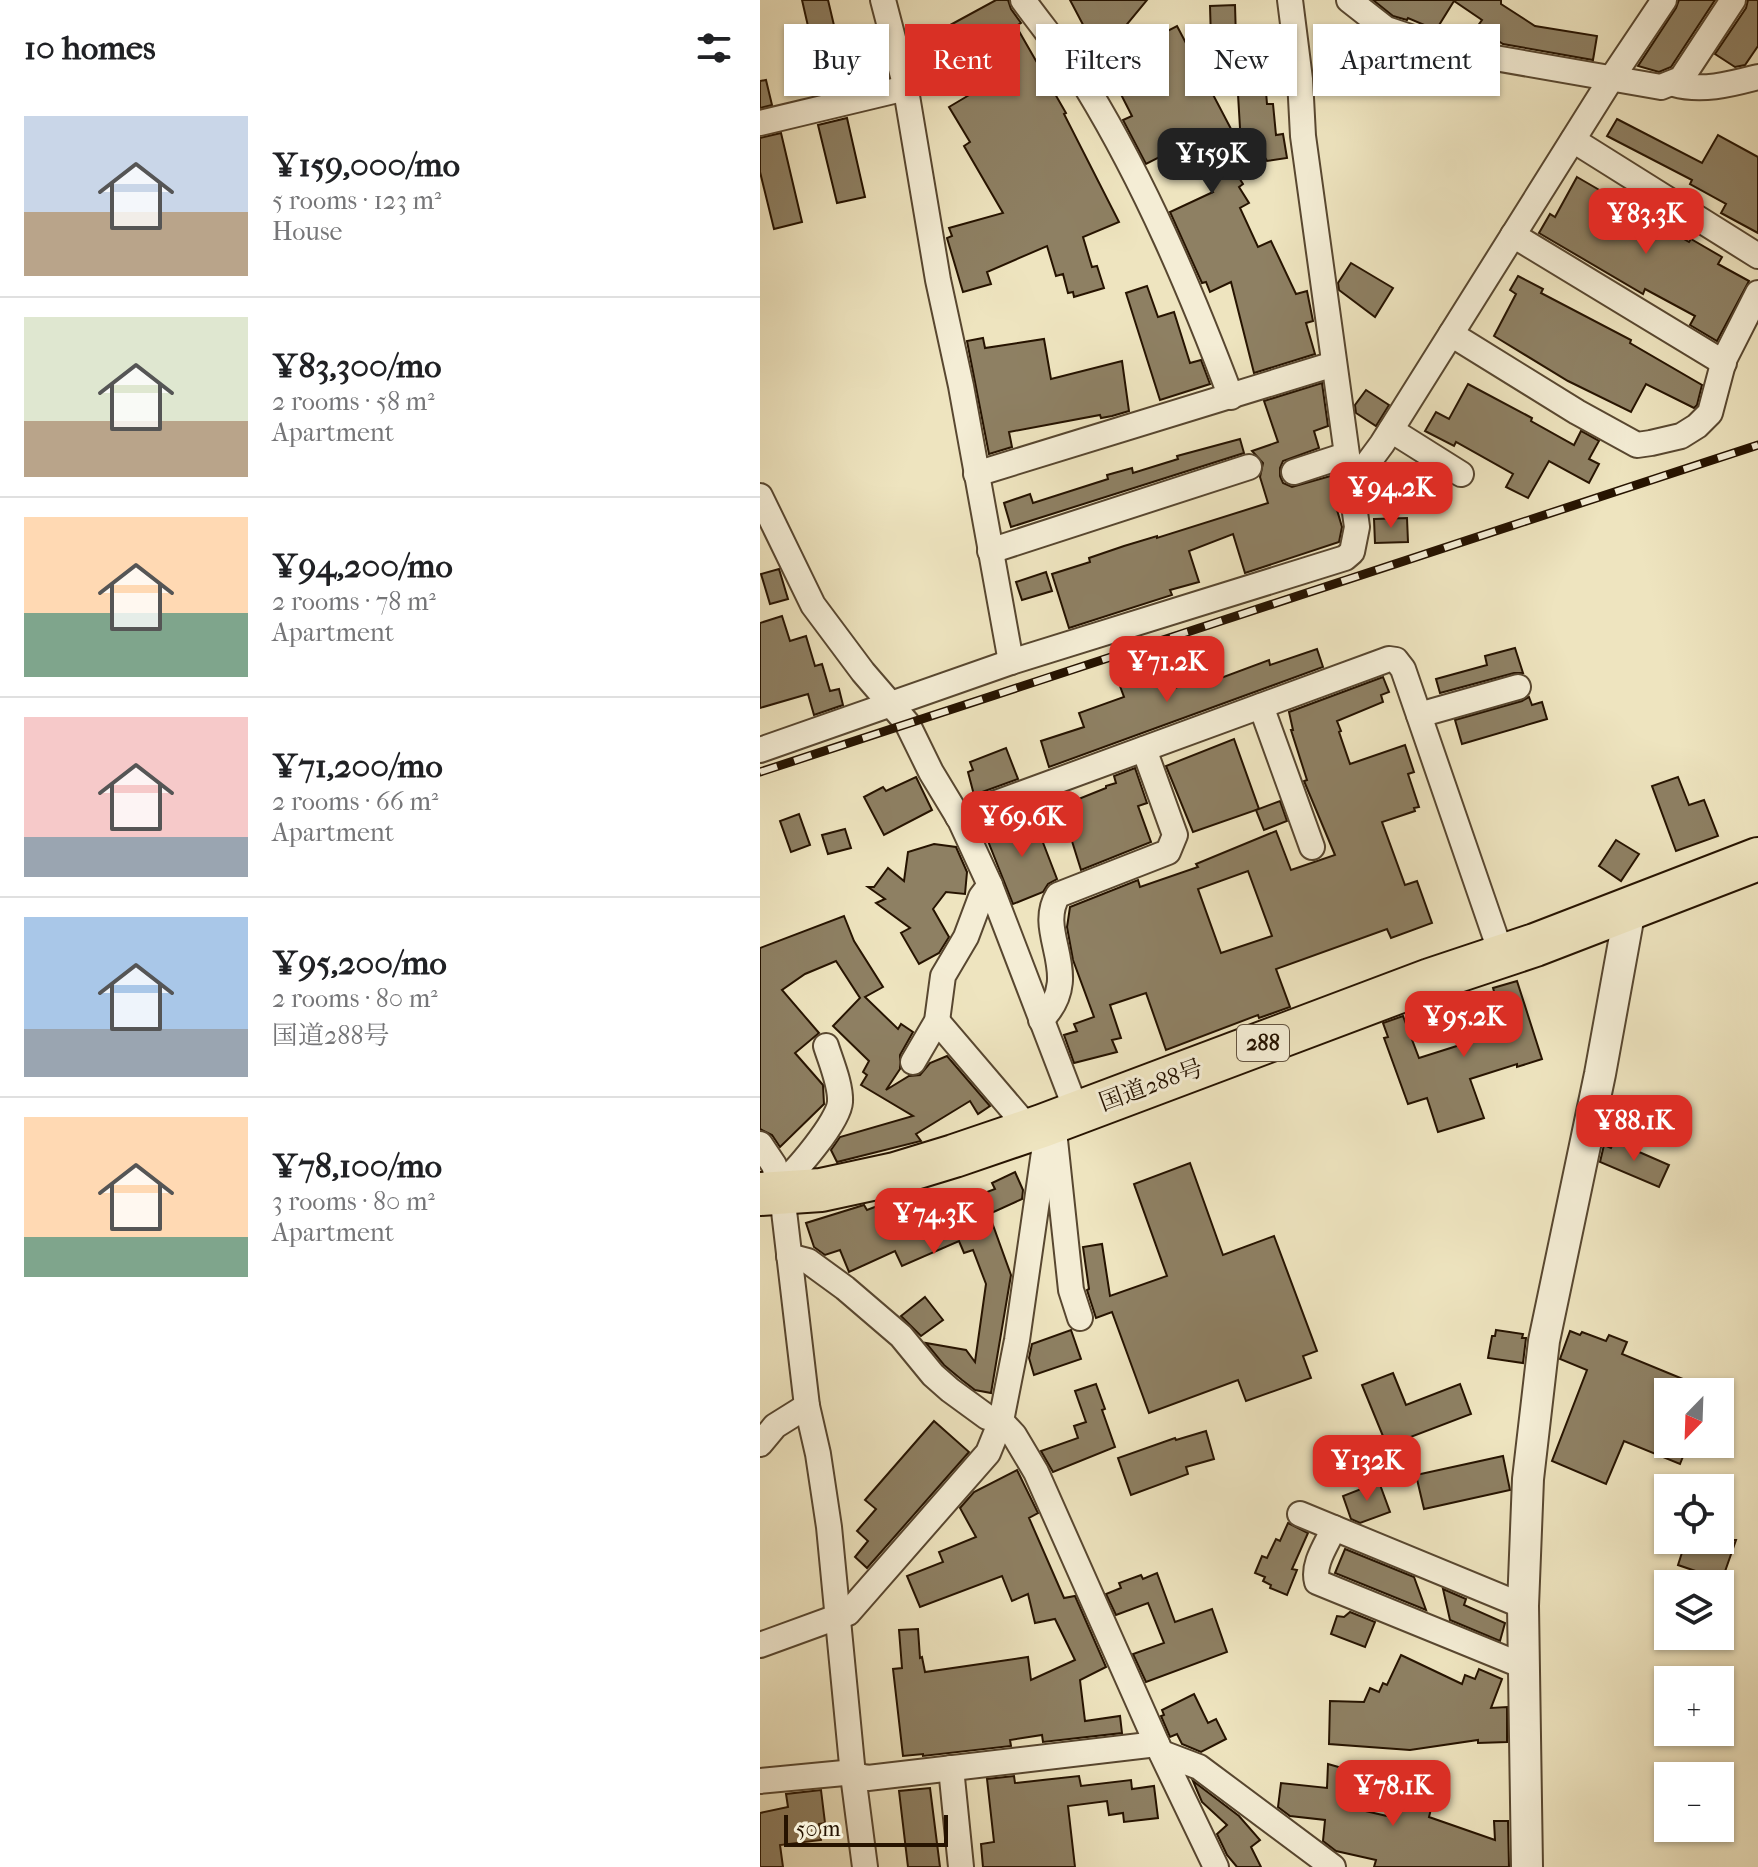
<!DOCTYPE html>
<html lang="en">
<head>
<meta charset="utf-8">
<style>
	body { margin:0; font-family:"IM FELL French Canon","Noto Serif JP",serif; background:#f2f2f2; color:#202124; height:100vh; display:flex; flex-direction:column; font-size:30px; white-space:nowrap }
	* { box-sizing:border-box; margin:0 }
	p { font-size:26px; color:#757577 }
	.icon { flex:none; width:44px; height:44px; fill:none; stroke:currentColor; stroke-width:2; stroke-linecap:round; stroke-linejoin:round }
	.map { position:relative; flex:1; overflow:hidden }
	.side { display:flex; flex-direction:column; background:#fff; width:760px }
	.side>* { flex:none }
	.banner { position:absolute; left:24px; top:24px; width:760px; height:72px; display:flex; gap:16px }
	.needle { width:52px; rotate:203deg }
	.controls { position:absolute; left:894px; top:1378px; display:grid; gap:16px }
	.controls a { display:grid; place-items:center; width:80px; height:80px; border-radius:0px; background:#fff; box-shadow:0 2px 6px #0004; font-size:40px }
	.scale { position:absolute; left:24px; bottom:20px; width:164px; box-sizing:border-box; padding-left:8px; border:4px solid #261300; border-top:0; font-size:22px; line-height:28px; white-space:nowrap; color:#261300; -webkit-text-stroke:6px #f4edd5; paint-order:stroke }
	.price { position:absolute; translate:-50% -68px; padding:0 18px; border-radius:16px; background:#d93025; color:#fff; font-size:26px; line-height:52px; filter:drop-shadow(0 2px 4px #0008) }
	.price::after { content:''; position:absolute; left:50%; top:48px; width:24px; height:18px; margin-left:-12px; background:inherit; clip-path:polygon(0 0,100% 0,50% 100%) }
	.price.current { background:#222; color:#fff }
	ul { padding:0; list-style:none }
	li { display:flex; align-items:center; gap:24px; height:200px; padding:0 24px }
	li+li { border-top:2px solid #e0e0e0 }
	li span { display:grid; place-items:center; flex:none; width:224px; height:160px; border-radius:0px; color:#555 }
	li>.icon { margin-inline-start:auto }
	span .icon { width:96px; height:96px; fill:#fffc; stroke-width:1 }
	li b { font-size:34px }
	h2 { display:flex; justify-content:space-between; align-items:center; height:96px; padding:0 24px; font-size:34px }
	.tag { padding:0 28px; border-radius:0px; background:#fff; box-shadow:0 2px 6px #0004; font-size:28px; line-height:72px }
	.tag.current { background:#d93025; color:#fff }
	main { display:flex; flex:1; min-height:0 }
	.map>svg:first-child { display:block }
	.building { fill:#8e8063; stroke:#261300; stroke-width:2; fill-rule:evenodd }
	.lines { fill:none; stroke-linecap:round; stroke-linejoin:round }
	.minor-casing { stroke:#584730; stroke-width:28 }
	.tertiary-casing { stroke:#584730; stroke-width:34 }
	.trunk-casing { stroke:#261300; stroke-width:46 }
	.minor { stroke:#f4edd5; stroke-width:24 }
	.tertiary { stroke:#f4edd5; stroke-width:30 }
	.trunk { stroke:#eee4bf; stroke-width:42 }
	.rail-casing { stroke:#261300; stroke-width:9 }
	.rail { stroke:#f4edd5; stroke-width:6; stroke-dasharray:18; stroke-linecap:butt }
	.labels { text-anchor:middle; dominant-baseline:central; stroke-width:6; stroke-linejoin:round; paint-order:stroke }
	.shield { fill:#f4edd5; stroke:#645440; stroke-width:2 }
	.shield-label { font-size:22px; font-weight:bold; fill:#261300 }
	.street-label { font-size:24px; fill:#261300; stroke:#f4edd5 }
</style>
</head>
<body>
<main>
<section class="side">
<h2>10 homes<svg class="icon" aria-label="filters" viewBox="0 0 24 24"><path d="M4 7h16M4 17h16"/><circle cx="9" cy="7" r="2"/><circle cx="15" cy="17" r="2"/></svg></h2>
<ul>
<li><span style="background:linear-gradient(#c9d6e8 60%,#b9a48a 0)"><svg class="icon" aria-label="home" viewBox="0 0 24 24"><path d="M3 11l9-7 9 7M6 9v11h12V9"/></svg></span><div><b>¥159,000/mo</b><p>5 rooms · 123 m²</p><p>House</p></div></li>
<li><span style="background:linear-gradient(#dfe7d0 65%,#b9a48a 0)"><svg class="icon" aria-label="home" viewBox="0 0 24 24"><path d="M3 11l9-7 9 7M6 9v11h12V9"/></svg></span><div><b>¥83,300/mo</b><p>2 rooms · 58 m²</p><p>Apartment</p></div></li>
<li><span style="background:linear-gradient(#ffd9b3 60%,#7fa58c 0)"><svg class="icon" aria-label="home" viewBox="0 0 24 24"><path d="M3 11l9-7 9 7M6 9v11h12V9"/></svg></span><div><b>¥94,200/mo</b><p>2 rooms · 78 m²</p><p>Apartment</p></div></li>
<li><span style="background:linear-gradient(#f6c9c9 75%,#9aa5b1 0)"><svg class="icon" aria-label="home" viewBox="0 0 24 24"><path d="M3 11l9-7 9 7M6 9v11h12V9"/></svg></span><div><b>¥71,200/mo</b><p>2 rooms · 66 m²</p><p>Apartment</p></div></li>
<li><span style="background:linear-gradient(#a9c7e8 70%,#9aa5b1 0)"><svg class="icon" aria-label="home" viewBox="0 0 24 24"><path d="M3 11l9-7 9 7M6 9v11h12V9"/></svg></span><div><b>¥95,200/mo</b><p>2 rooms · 80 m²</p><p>国道288号</p></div></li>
<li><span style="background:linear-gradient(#ffd9b3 75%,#7fa58c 0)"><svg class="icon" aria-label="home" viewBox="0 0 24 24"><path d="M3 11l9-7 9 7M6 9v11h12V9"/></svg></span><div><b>¥78,100/mo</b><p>3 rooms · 80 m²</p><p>Apartment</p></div></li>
</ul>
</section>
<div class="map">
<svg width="998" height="1867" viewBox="0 0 998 1867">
	<rect width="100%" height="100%" fill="#eee4bf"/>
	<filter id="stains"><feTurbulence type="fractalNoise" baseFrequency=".0025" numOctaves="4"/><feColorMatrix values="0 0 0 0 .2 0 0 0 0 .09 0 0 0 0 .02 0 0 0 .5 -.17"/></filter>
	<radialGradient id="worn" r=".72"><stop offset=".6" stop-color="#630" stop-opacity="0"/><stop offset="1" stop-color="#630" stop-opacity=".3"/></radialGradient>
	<g class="building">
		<path d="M42,0H68L81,55L56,61Z"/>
		<path d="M236,0H248L251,9L261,23L256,26L306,113L304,114L359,222L323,237L332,267L337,266L344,288L314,297L313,292L308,293L303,274L296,276L287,246L227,272L231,284L203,292L187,238L192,236L189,228L243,213L204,146L210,142L189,107L248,72L229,40L186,64L170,36Z"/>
		<path d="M310,0H387L340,57Z"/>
		<path d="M613,0H741V4L775,26L837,36L833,60L743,44L717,27L722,20L694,1L676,30L648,18L647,20L633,16Z"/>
		<path d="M919,0H955L911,67L899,72L878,66L916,8Z"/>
		<path d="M988,0H998V46L985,65L975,67L955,54L986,8Z"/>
		<path d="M475,5L476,39L451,40L450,6Z"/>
		<path d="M417,26L480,146L464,154L483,184L479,187L489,203L480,208L498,247L511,241L536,294L547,291L553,321L546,323L555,354L494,373L471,282L450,292L446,282L442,283L410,212L453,192L443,177L454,170L437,138L386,164L363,120L372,116L345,63Z"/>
		<path d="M582,30L614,52L603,68L571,45Z"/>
		<path d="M502,43L507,104H513L516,135L523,134L527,158L507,161L494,138L481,145L475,44Z"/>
		<path d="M611,67L631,81L621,94L601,80Z"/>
		<path d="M6,80L12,105L0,108V81Z"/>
		<path d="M87,118L105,197L77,203L58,125Z"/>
		<path d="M857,119L942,163L958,135L998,157V233L961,213L966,204L930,184L932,180L847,136Z"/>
		<path d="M21,133L42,222L14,229L0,172V138Z"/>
		<path d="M817,177L929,242L931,239L962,257L958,264L989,281L957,341L930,325L935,316L885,289L883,294L779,233L790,214L795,217Z"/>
		<path d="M591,263L633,288L615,317L579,290L578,283Z"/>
		<path d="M758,276L783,289L781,293L871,340L870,343L942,385L937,405L934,408L886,384L871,412L808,381L734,336L756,294L750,290Z"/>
		<path d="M387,286L398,317L414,312L430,363L441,360L450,384L400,400L366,293Z"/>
		<path d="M223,338L225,348L284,339L291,379L362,361L369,411L352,416L341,418L340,415L249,432L252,447L229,454L207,341Z"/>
		<path d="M562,383L568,426L554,431L559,448L523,461L520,468V476L523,483L532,487L574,475L578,501L575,503L582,527L579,542L485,573L473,534L429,551L439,582L410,590L412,595L309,628L292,574L330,562L329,558L364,546L397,536V538L508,503L500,477L503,463L492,451L518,442L504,401Z"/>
		<path d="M708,384L772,418L771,421L814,445L821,431L839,441L829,459L839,464L829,483L789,461L768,498L746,487L753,474L696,442L694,446L665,431L676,412L689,419Z"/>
		<path d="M606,390L629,405L616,426L596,413L595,405Z"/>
		<path d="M480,439L484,453L251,527L244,503L270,494L273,503L348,479L347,475L372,468L373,473L418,459L417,456Z"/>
		<path d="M643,468L667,480L654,506L629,494Z"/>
		<path d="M647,518L648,542L615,543L614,519Z"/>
		<path d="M19,569L28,599L10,604L1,574Z"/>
		<path d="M286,572L292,591L262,600L256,582Z"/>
		<path d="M22,616L30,641L46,636L55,666L62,664L70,691L79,689L83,705L54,715L48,694L0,708V623Z"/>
		<path d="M755,648L763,673H754L680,693L676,679L727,665L725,656Z"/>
		<path d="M557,649L563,667L289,767L281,741L324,727L319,713L364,697L357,678L377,672L378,676L402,667L409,690L459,673L461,678L509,660L510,665Z"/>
		<path d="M623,677L629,692L621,695L623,702L577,721L581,731L579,732L590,764L645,745L654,772L648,774L659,807L654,808L655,811L622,822L645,885L657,881L672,923L631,938L627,929L516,969L530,1007L499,1018L498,1015L406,1050L386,993L350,1005L361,1038L352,1040L357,1052L314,1063L304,1035L317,1031L314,1024L334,1017L313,960L307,927L310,907L378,880L380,887L438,867L436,864L516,831L531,870L575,855L544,781L547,780L531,730H533L529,712ZM488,871L512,936L461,953L438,889Z"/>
		<path d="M769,697L772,705L782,702L787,719L702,744L695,720L762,701Z"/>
		<path d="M474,739L499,809L433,832L406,766Z"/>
		<path d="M246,748L258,779L214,795L208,772L213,770L210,762Z"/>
		<path d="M375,768L387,803L378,806L391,842L321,870L301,806L346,788V786L356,783L354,776Z"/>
		<path d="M156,777L172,810L124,835L104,797L123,787L126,791Z"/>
		<path d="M918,777L929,805L944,800L958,836L916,851L892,786Z"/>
		<path d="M520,801L527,821L504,830L496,810Z"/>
		<path d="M39,814L50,845L31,852L20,821Z"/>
		<path d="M272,814L297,879L288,884L283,892L253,904L226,836L239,832L238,826Z"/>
		<path d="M85,829L91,848L68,854L62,835Z"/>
		<path d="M856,840L879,854L861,881L839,866Z"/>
		<path d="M174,844L196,847L207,872L205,894L186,892L173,909L189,937L179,953L159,964L141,933L150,928L116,903L125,899L108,887H114L128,868L144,881L148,852Z"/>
		<path d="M84,916L94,941L123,987L105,997L138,1029L141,1024L153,1032L140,1055V1069L126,1090L149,1076L160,1075L170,1063L187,1056L230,1106L218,1114L210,1101L156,1134L161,1141L77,1162L71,1150L80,1137L153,1116L101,1085L107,1075L103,1072L109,1061L73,1026L100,998L76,961L45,974L22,990L59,1033L35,1053L63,1085L64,1104L20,1147L12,1135L0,1129V948Z"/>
		<path d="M757,981L782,1059L757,1067V1064L710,1079L724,1118L678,1132L667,1098L648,1104L624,1038L628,1037L623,1023L643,1016L659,1058L722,1038L715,1011L738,1005L733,988Z"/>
		<path d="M854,1141L909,1165L899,1187L840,1162L844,1145L851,1148Z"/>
		<path d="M430,1163L463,1255L514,1236L557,1351L543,1356L551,1378L486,1401L478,1380L389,1413L352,1312L336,1318L327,1290L329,1289L323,1247L342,1244L350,1296L407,1276L374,1184Z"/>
		<path d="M255,1172L263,1190L262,1199L229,1214L251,1275L231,1393L215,1390L202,1380L184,1365L166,1343L206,1350L215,1362L226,1284L213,1250L204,1253L199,1241L142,1266L135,1251L89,1272L80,1250L65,1255L54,1247L46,1223L104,1205L107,1210L141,1197L145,1207L176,1194L183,1209L235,1189L232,1183Z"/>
		<path d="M165,1297L183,1320L161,1336L141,1316Z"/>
		<path d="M311,1330L321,1359L274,1375L269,1358L272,1344Z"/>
		<path d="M736,1330L763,1334L762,1338H766L763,1363L728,1358L732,1336H735Z"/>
		<path d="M810,1331L820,1335L822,1332L846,1341L849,1335L867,1342L862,1354L952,1391L908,1392V1444H928L920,1464L864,1441L846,1484L792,1461L827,1370L800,1359Z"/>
		<path d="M633,1373L646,1405L700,1384L711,1414L627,1446L602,1385Z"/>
		<path d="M336,1384L345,1409L342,1410L355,1447L293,1472L281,1451L318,1438L314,1426L326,1422L315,1391Z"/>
		<path d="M174,1421L209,1452L107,1568L95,1557L108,1541L97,1531L116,1509L105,1500Z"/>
		<path d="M446,1431L454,1459L426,1467L428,1474L371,1495L358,1458L415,1438L416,1440Z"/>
		<path d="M743,1456L750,1490L664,1509L656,1475Z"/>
		<path d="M257,1470L278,1513L269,1518L304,1598L315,1596L346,1667L320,1680L325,1721L360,1716L362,1733L283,1742L282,1735L250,1740L251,1746L163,1756V1754L143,1756L133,1669L142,1668L139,1630L158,1629L160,1658L162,1657L165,1672L268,1657L271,1680L315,1660L295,1619L275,1623L268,1594L252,1601L242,1576L160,1607L147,1576L183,1562L179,1552L216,1537L200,1508L214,1492Z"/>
		<path d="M619,1482L630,1512L600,1523L591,1519L583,1496Z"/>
		<path d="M528,1523L548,1533L532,1569L537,1570L527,1595L510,1588L511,1585L503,1581L505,1577L495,1573L502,1556L507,1558L516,1539L520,1541Z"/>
		<path d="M926,1540H976L962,1580L918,1565Z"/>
		<path d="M585,1549L654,1577L666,1610L575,1573Z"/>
		<path d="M397,1573L415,1622L452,1609L467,1652L386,1682L373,1654L404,1643L388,1603L356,1615L346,1594L361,1588L359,1583L381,1575L383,1579Z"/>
		<path d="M683,1589L706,1599L704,1605L745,1623L740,1641L690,1620Z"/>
		<path d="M590,1612L615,1622L605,1647L571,1634L577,1616L584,1617Z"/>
		<path d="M641,1655L702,1684L705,1675L715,1679L719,1669L742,1679L731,1708L747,1707V1742L718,1743V1740L650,1750L569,1744L570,1701L604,1702L610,1688L619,1692L623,1683L627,1685Z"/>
		<path d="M434,1694L448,1723L456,1719L466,1739L441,1752L422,1744L417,1734L410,1737L401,1716L404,1715L402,1710Z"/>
		<path d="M568,1764L589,1770L588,1807L627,1816L637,1782L666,1789V1792L672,1793L670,1800L673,1801L669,1817L735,1840L734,1821H748L749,1867H614L616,1860L576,1851L563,1841L565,1820L530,1816L518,1807L521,1783L567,1788Z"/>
		<path d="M254,1776L255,1783L319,1776L321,1786L371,1780L372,1789L394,1786L398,1818L364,1822L363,1813L349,1815L347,1801L308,1806L315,1867H223L221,1844L234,1842L227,1779Z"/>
		<path d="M433,1781L479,1816L500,1840L491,1847L501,1867H477L467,1855L457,1834L467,1825L442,1802Z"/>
		<path d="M170,1788L180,1867H148L139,1791Z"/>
		<path d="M61,1790L65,1823L59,1824L61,1840L20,1845L23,1867H0V1813L28,1807L26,1794Z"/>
	</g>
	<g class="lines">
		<defs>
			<g id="minor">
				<path d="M123,0L145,84L178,280L201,386L251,662"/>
				<path d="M263,0C284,29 308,57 327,88C386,185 431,291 471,397"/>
				<path d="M589,0L626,29L689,50L901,87L921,79L973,0"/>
				<path d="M914,84C942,92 971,84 998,77"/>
				<path d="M0,123L146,88"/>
				<path d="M813,140L998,256"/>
				<path d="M753,235L964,363"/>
				<path d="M691,334L817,412L877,445L891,443L921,436L937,426L950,413L964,360L998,293"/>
				<path d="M631,430L701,474"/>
				<path d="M534,472L586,455"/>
				<path d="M216,474L574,364"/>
				<path d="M591,486L622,444L851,79L904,0"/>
				<path d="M0,496L53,605L103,672L147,723L171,772L200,820L230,885L317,1112"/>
				<path d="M230,551L489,467"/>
				<path d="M501,706L552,847"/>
				<path d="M659,715L758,687"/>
				<path d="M0,750L251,662L585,558L592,552L597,527L543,136L540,79L530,0"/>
				<path d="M198,817L629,659L636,660L643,669L742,956"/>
				<path d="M281,1020C326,975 274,934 298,895L408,852L415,835L384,749"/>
				<path d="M177,1021L270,1130"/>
				<path d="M153,1062L177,1021L183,976L206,937L221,897L230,885"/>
				<path d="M295,1140L311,1290L320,1318"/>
				<path d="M0,1144L14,1165L22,1194L47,1406L58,1454L69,1527L93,1775L105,1867"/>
				<path d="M20,1184C35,1173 79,1121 80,1102C81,1085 71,1062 66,1046"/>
				<path d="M29,1256L48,1261L85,1288L141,1336L173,1375L190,1390L227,1417L241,1421L254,1435L276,1472L397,1744L456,1867"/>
				<path d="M0,1444L15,1426L47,1406"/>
				<path d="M540,1514L763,1606"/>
				<path d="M574,1528C567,1544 552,1564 557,1582L763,1666"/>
				<path d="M0,1645L88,1613L228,1453L241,1421L257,1340L284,1152L282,1126"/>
				<path d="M402,1753L439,1767L573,1867"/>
				<path d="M191,1768L201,1867"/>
				<path d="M0,1781L84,1773L108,1778L397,1744"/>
			</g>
			<path id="tertiary" d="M767,1867L763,1606L768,1479L784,1341L840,1074L870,909"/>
			<path id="trunk" d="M0,1194L61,1190L135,1174L194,1156L282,1126L670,980L775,945L998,859"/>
		</defs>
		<use href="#minor" class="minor-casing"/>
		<use href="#tertiary" class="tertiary-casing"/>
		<use href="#trunk" class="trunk-casing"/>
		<use href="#minor" class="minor"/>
		<use href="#tertiary" class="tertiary"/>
		<use href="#trunk" class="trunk"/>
		<defs>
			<path id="rail" d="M0,772L998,445"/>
		</defs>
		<use href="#rail" class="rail-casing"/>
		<use href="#rail" class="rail"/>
	</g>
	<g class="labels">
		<rect class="shield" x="477" y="1025" width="52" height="36" rx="6"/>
		<g class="shield-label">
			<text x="503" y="1043">288</text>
		</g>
		<g class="street-label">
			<text transform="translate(391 1085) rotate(-20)">国道288号</text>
		</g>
	</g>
	<rect width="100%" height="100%" filter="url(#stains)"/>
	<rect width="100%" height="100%" fill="url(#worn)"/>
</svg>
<div class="controls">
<a><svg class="needle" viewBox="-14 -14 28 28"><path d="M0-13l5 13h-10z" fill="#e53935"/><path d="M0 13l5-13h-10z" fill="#757577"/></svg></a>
<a><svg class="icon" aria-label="locate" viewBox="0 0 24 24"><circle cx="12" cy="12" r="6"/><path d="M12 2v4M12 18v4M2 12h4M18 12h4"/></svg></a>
<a><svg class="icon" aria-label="layers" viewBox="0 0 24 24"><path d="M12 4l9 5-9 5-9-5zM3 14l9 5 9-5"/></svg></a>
<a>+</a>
<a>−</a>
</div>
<div class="scale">50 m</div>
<b class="price current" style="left:452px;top:196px">¥159K</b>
<b class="price" style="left:886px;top:256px">¥83.3K</b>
<b class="price" style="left:631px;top:530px">¥94.2K</b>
<b class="price" style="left:407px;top:704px">¥71.2K</b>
<b class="price" style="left:262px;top:859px">¥69.6K</b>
<b class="price" style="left:704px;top:1059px">¥95.2K</b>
<b class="price" style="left:874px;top:1163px">¥88.1K</b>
<b class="price" style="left:174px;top:1256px">¥74.3K</b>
<b class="price" style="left:607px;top:1503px">¥132K</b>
<b class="price" style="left:633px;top:1828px">¥78.1K</b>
<div class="banner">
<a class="tag">Buy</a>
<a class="tag current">Rent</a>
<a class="tag">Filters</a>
<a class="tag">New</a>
<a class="tag">Apartment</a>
</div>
</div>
</main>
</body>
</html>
